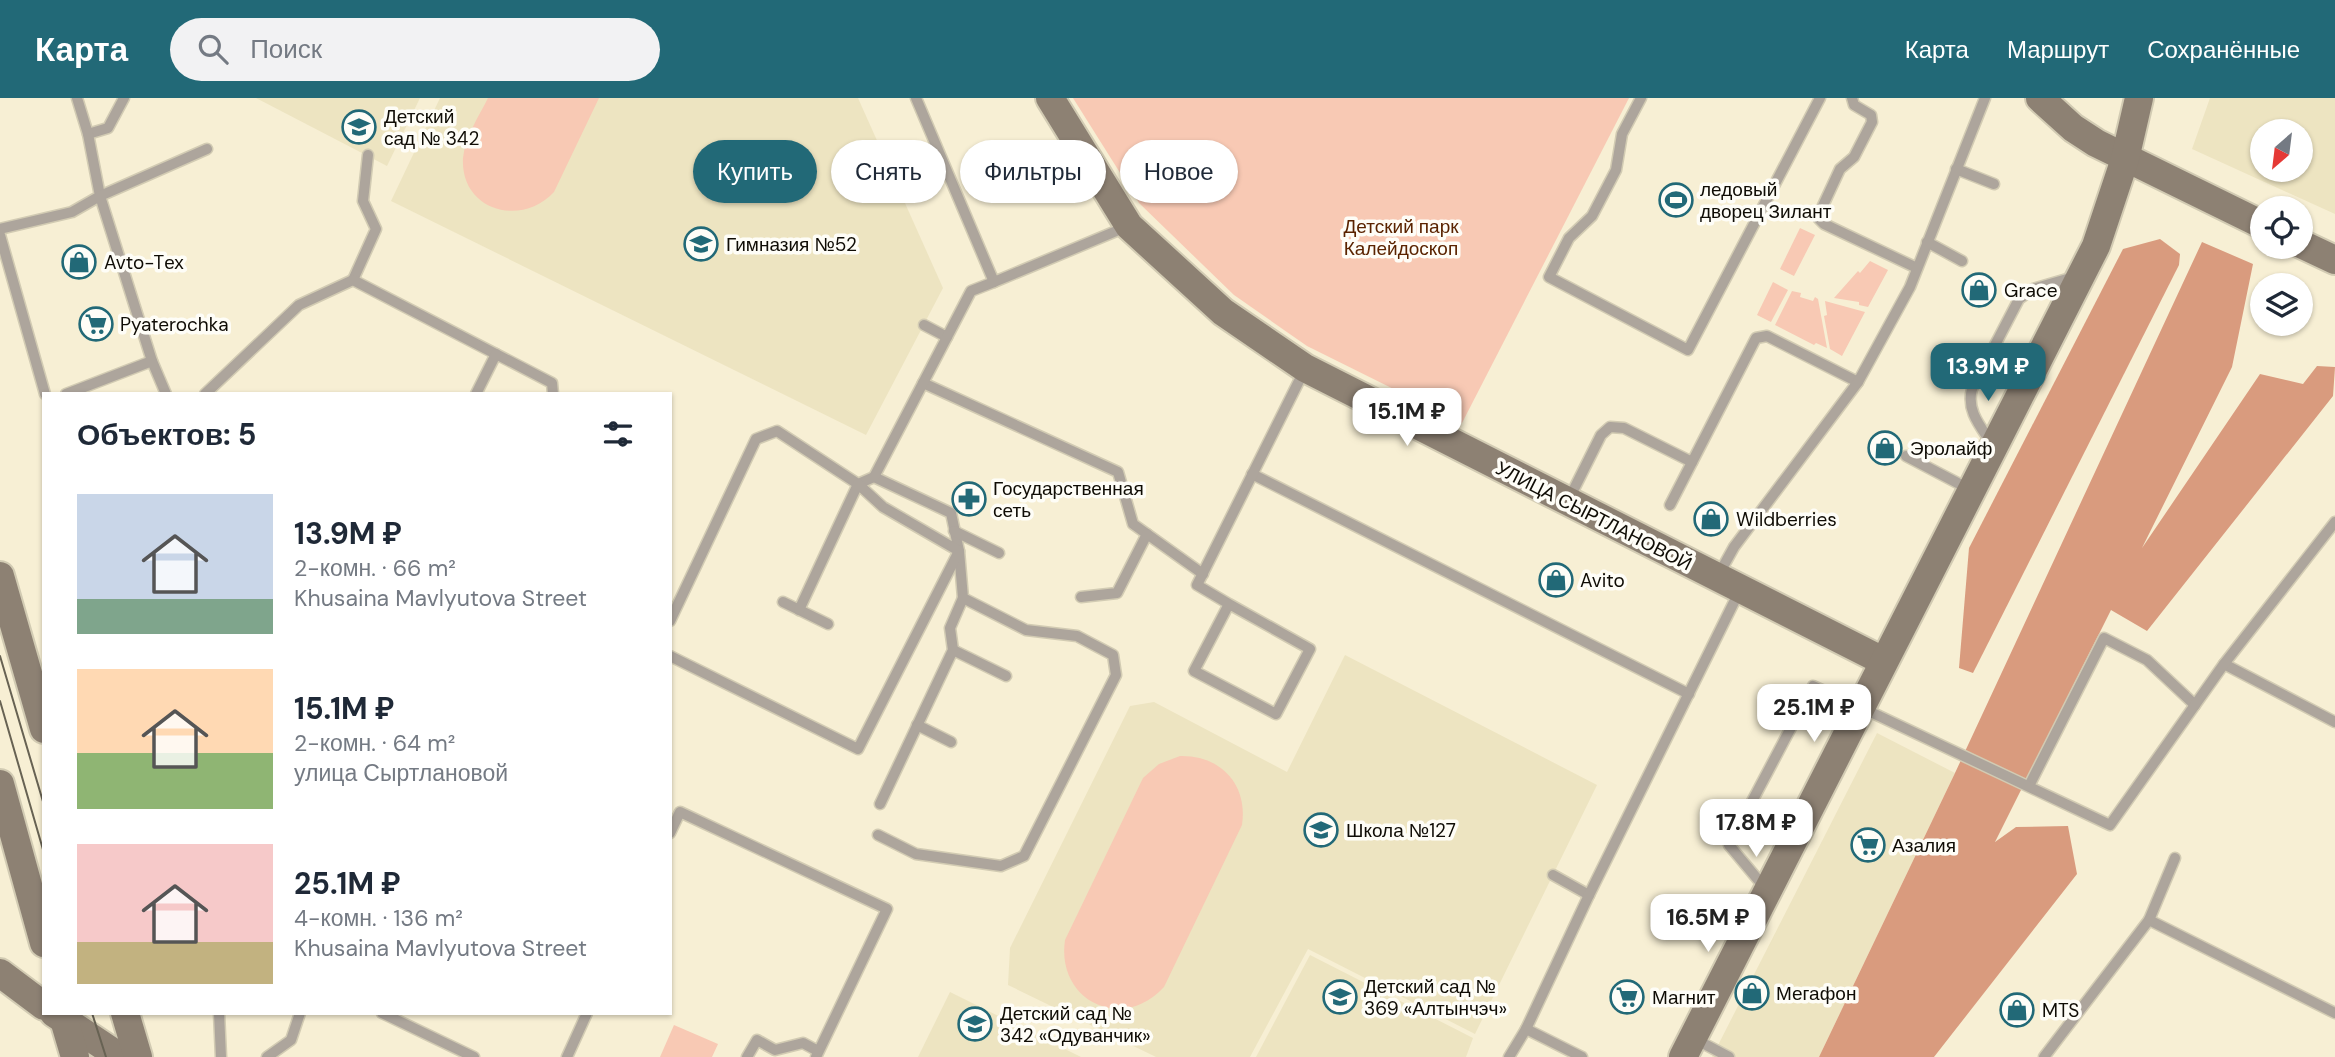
<!DOCTYPE html>
<html lang="ru">
<head>
<meta charset="utf-8">
<style>
	body { margin:0; font-family:"DM Sans",sans-serif; background:#f2f2f3; color:#1f2937; height:100vh; display:flex; flex-direction:column; font-size:26px; white-space:nowrap }
	* { box-sizing:border-box; margin:0 }
	p { font-size:23px; color:#747a83 }
	.icon { flex:none; width:38px; height:38px; fill:none; stroke:currentColor; stroke-width:2; stroke-linecap:round; stroke-linejoin:round }
	.map { position:relative; flex:1; overflow:hidden }
	.side { position:absolute; left:42px; top:294px; width:630px; height:623px; display:flex; flex-direction:column; background:#fff; border-radius:0px; box-shadow:0 2px 5px #0004 }
	.side>* { flex:none }
	.top-card { position:absolute; left:693px; top:42px; width:665px; height:63px; display:flex; gap:14px }
	.needle { width:46px; rotate:208deg }
	.tools { position:absolute; left:2250px; top:21px; display:grid; gap:14px }
	.tools a { display:grid; place-items:center; width:63px; height:63px; border-radius:50%; background:#fff; box-shadow:0 2px 5px #0004; font-size:35px }
	.price { position:absolute; translate:-50% -60px; padding:0 16px; border-radius:14px; background:#fff; color:#222; font-size:23px; line-height:46px; filter:drop-shadow(0 2px 4px #0008) }
	.price::after { content:''; position:absolute; left:50%; top:42px; width:21px; height:16px; margin-left:-10px; background:inherit; clip-path:polygon(0 0,100% 0,50% 100%) }
	.price.selected { background:#226977; color:#fff }
	ul { padding:0; list-style:none }
	li { display:flex; align-items:center; gap:21px; height:175px; padding:0 35px }
	li span { display:grid; place-items:center; flex:none; width:196px; height:140px; border-radius:0px; color:#555 }
	li>.icon { margin-inline-start:auto }
	span .icon { width:84px; height:84px; fill:#fffc; stroke-width:1 }
	li b { font-size:30px }
	h2 { display:flex; justify-content:space-between; align-items:center; height:84px; padding:0 35px; font-size:30px }
	.chip { padding:0 24px; border-radius:32px; background:#fff; box-shadow:0 2px 5px #0004; font-size:24px; line-height:63px }
	.chip.selected { background:#226977; color:#fff }
	header { display:flex; align-items:center; gap:42px; box-sizing:border-box; height:98px; padding:0 35px; background:#226977; color:#fff }
	header strong { font-size:33px }
	nav { display:flex; gap:38px; margin-inline-start:auto; font-size:24px }
	.search { width:490px; height:63px; background:#f2f2f3; display:flex; align-items:center; gap:18px; box-sizing:border-box; padding:0 24px; border-radius:38px; color:#747a83; font-size:26px }
	.map>svg:first-child { display:block }
	.built { fill:#ede4c1; fill-rule:evenodd }
	.green { fill:#f8c9b4 }
	.forest { fill:#d99b7e }
	.lines { fill:none; stroke-linecap:round; stroke-linejoin:round }
	.lane-casing { stroke:#d2cbb3; stroke-width:13 }
	.secondary-casing { stroke:#d2cbb3; stroke-width:32 }
	.lane { stroke:#ada59c; stroke-width:10 }
	.secondary { stroke:#8d8173; stroke-width:28 }
	.tram { stroke:#676253; stroke-width:2 }
	.labels { text-anchor:middle; dominant-baseline:central; stroke-width:7; stroke-linejoin:round; paint-order:stroke }
	.poi-label { font-size:19px; fill:#0f0c05; stroke:#fefdf7; text-anchor:start }
	.park-label { font-size:19px; fill:#5a2300; stroke:#fefdf7 }
	.street-label { font-size:19px; fill:#0f0c05; stroke:#fefdf7 }
</style>
</head>
<body>
<header>
<strong>Карта</strong>
<div class="search"><svg class="icon" aria-label="search" viewBox="0 0 24 24"><circle cx="10" cy="10" r="6"/><path d="M15 15l6 6"/></svg>Поиск</div>
<nav><a>Карта</a><a>Маршрут</a><a>Сохранённые</a></nav>
</header>
<div class="map">
<svg width="2335" height="959" viewBox="0 0 2335 959">
	<rect width="100%" height="100%" fill="#f7efd4"/>
	<g class="built">
		<path d="M256,0H420L387,68Z"/>
		<path d="M440,0H858L943,190L866,337L391,103Z"/>
		<path d="M2210,0H2335V116L2192,51ZM2263,33H2301V72H2263Z"/>
		<path d="M1345,557L1597,687L1475,936L1308,851L1250,959H1156L1008,887L1010,850L1130,608L1154,604L1287,674Z"/>
		<path d="M1877,635L1955,675L1819,959H1712Z"/>
		<path d="M1310,857L1473,940L1466,959H1256Z"/>
		<path d="M950,894L1081,959H918Z"/>
	</g>
	<g class="green">
		<path d="M488,0H599L554,94C521,130 460,112 463,60C465,39 479,18 488,0Z"/>
		<path d="M1073,0H1629L1462,325L1307,248L1234,197L1139,105Z"/>
		<path d="M1800,130L1815,137L1794,178L1780,171Z"/>
		<path d="M1870,163L1888,172L1868,209L1859,207V204L1834,200L1858,173L1860,175Z"/>
		<path d="M1773,184L1788,192L1771,224L1757,217Z"/>
		<path d="M1792,193L1801,195L1800,199L1813,203L1815,199L1818,201L1827,250L1816,245L1814,247L1775,227Z"/>
		<path d="M1825,203L1865,214L1842,258L1830,251L1824,218L1827,217Z"/>
		<path d="M1180,658C1221,657 1248,687 1242,727L1164,889C1122,935 1056,903 1065,842L1143,680L1159,666Z"/>
		<path d="M674,927L718,946L712,959H660Z"/>
	</g>
	<g class="forest">
		<path d="M2160,141L2180,156L2179,167L1973,575L1959,570L1969,450L2123,151Z"/>
		<path d="M2202,144L2253,166L2232,269L2142,450L2260,276L2303,286L2317,268L2335,269L2333,298L2147,533L2111,512L1995,744L2016,729L2068,728L2077,776L1934,959H1819L1955,675Z"/>
	</g>
	<g class="lines">
		<defs>
			<g id="lane">
				<path d="M916,0L994,184L1126,129"/>
				<path d="M1641,0L1622,36L1616,72L1592,118L1569,140L1549,179L1688,252L1820,0"/>
				<path d="M1852,0L1854,7L1871,17L1872,24L1854,59L1840,71L1820,114L1819,121L1824,126L1917,170"/>
				<path d="M88,36L108,30L124,0"/>
				<path d="M1956,71L1994,86"/>
				<path d="M0,131L72,114L100,98L88,36L77,0"/>
				<path d="M0,137L45,296"/>
				<path d="M1927,144L1962,163"/>
				<path d="M353,182L376,131L363,103L368,57"/>
				<path d="M924,227L947,239"/>
				<path d="M152,263L100,98L207,51"/>
				<path d="M923,285L1118,374L1133,426L1203,476"/>
				<path d="M66,296L152,263L166,296"/>
				<path d="M205,296L299,207L353,182L552,285L553,296"/>
				<path d="M476,296L496,256"/>
				<path d="M1992,346C1981,329 1966,313 1972,291L2019,201L2033,191L2074,179"/>
				<path d="M1906,358L1971,392"/>
				<path d="M1252,376L1689,596"/>
				<path d="M874,379L951,415L959,453L963,500L1026,532L1077,538L1113,557L1116,577L1024,758L1001,768L916,756L878,737"/>
				<path d="M1569,401L1601,337L1610,329L1624,330L1692,364"/>
				<path d="M1670,407L1756,240L1767,238L1858,284"/>
				<path d="M954,433L999,455"/>
				<path d="M1719,476L1734,449L1858,284L1910,189L1985,0"/>
				<path d="M1081,499L1117,495L1147,436"/>
				<path d="M783,504L828,526"/>
				<path d="M1229,506L1310,551L1276,616L1194,573L1229,506L1197,487L1305,271"/>
				<path d="M670,523L756,341L777,333L858,386L874,379L971,193L994,184"/>
				<path d="M953,552L1006,578"/>
				<path d="M670,558L858,651L959,453L883,409L858,386L799,512"/>
				<path d="M2224,566L2335,624"/>
				<path d="M917,627L951,644"/>
				<path d="M2029,688L2104,540L2147,562L2195,607"/>
				<path d="M880,706L953,552L950,530L963,500"/>
				<path d="M670,735L680,714L887,811L816,959"/>
				<path d="M1553,777L1589,797"/>
				<path d="M1765,790L1729,747L1813,588L1860,609L2110,727L2224,566L2335,424"/>
				<path d="M2149,822L2175,760"/>
				<path d="M219,915L221,959"/>
				<path d="M382,915L474,959"/>
				<path d="M1526,931L1582,959"/>
				<path d="M1693,940L1729,959"/>
				<path d="M267,959L291,942L300,915"/>
				<path d="M567,959L587,915"/>
				<path d="M747,959L757,942L775,952L803,945L818,953"/>
				<path d="M1509,959L1526,931L1589,797L1740,492"/>
				<path d="M2044,959L2149,822L2335,915"/>
			</g>
			<g id="secondary">
				<path d="M1050,0L1129,128L1223,214L1305,270L1883,563"/>
				<path d="M2040,0L2073,30L2096,45L2263,127"/>
				<path d="M2301,146L2335,162"/>
				<path d="M0,478L44,631"/>
				<path d="M0,686L44,845"/>
				<path d="M0,875L44,908"/>
				<path d="M54,915L120,959"/>
				<path d="M62,915L75,959"/>
				<path d="M125,915L138,959"/>
				<path d="M1683,959L2096,148L2125,61L2139,0"/>
			</g>
		</defs>
		<use href="#lane" class="lane-casing"/>
		<use href="#secondary" class="secondary-casing"/>
		<use href="#lane" class="lane"/>
		<use href="#secondary" class="secondary"/>
		<g class="tram">
			<path d="M0,558L44,707"/>
			<path d="M0,603L44,755"/>
			<path d="M92,915L106,959"/>
		</g>
	</g>
	<defs>
		<symbol id="school-ring" viewBox="-11 -11 22 22"><circle r="9.5" fill="#fefdf7" stroke="#226977" stroke-width="1.5"/><path d="M0-5L7-2L0 1L-7-2ZM-4 1L0 2.5L4 1V4Q0 6-4 4Z" fill="#226977"/></symbol>
		<symbol id="stadium-ring" viewBox="-11 -11 22 22"><circle r="9.5" fill="#fefdf7" stroke="#226977" stroke-width="1.5"/><path d="M0-5a6.5 5 0 1 0 0 10a6.5 5 0 1 0 0-10ZM-3.5-1.8h7v3.6h-7Z" fill="#226977"/></symbol>
		<symbol id="shop-ring" viewBox="-11 -11 22 22"><circle r="9.5" fill="#fefdf7" stroke="#226977" stroke-width="1.5"/><path d="M-5-2.5h2.3a2.7 3.5 0 0 1 5.4 0H5L5.5 6h-11ZM-1.5-2.5h3a1.5 2.3 0 0 0-3 0Z" fill="#226977"/></symbol>
		<symbol id="supermarket-ring" viewBox="-11 -11 22 22"><circle r="9.5" fill="#fefdf7" stroke="#226977" stroke-width="1.5"/><path d="M-6-5.5h2.5l.6 2H6L4.5 2H-2.5L-4.4-4H-6ZM-1.5 3.2a1.3 1.3 0 1 0 .1 0ZM3 3.2a1.3 1.3 0 1 0 .1 0Z" fill="#226977"/></symbol>
		<symbol id="pharmacy-ring" viewBox="-11 -11 22 22"><circle r="9.5" fill="#fefdf7" stroke="#226977" stroke-width="1.5"/><path d="M-2-6h4v4h4v4h-4v4h-4v-4h-4v-4h4Z" fill="#226977"/></symbol>
	</defs>
	<g fill-rule="evenodd">
		<use href="#school-ring" x="340" y="10" width="38" height="38"/>
		<use href="#stadium-ring" x="1657" y="83" width="38" height="38"/>
		<use href="#school-ring" x="682" y="127" width="38" height="38"/>
		<use href="#shop-ring" x="60" y="145" width="38" height="38"/>
		<use href="#shop-ring" x="1960" y="173" width="38" height="38"/>
		<use href="#supermarket-ring" x="77" y="207" width="38" height="38"/>
		<use href="#shop-ring" x="1866" y="331" width="38" height="38"/>
		<use href="#pharmacy-ring" x="950" y="382" width="38" height="38"/>
		<use href="#shop-ring" x="1692" y="402" width="38" height="38"/>
		<use href="#shop-ring" x="1537" y="463" width="38" height="38"/>
		<use href="#school-ring" x="1302" y="713" width="38" height="38"/>
		<use href="#supermarket-ring" x="1849" y="728" width="38" height="38"/>
		<use href="#shop-ring" x="1733" y="876" width="38" height="38"/>
		<use href="#school-ring" x="1321" y="880" width="38" height="38"/>
		<use href="#supermarket-ring" x="1608" y="880" width="38" height="38"/>
		<use href="#shop-ring" x="1998" y="893" width="38" height="38"/>
		<use href="#school-ring" x="956" y="907" width="38" height="38"/>
	</g>
	<g class="labels">
		<g class="poi-label">
			<text x="384" y="18">Детский<tspan x="384" dy="22">сад № 342</tspan></text>
			<text x="1700" y="91">ледовый<tspan x="1700" dy="22">дворец Зилант</tspan></text>
			<text x="726" y="146">Гимназия №52</text>
			<text x="104" y="164">Avto-Tех</text>
			<text x="2004" y="192">Grace</text>
			<text x="120" y="226">Pyaterochka</text>
			<text x="1910" y="350">Эролайф</text>
			<text x="993" y="390">Государственная<tspan x="993" dy="22">сеть</tspan></text>
			<text x="1736" y="421">Wildberries</text>
			<text x="1580" y="482">Avito</text>
			<text x="1346" y="732">Школа №127</text>
			<text x="1892" y="747">Азалия</text>
			<text x="1364" y="888">Детский сад №<tspan x="1364" dy="22">369 «Алтынчэч»</tspan></text>
			<text x="1776" y="895">Мегафон</text>
			<text x="1652" y="899">Магнит</text>
			<text x="2042" y="912">MTS</text>
			<text x="1000" y="915">Детский сад №<tspan x="1000" dy="22">342 «Одуванчик»</tspan></text>
		</g>
		<g class="park-label">
			<text x="1401" y="128">Детский парк<tspan x="1401" dy="22">Калейдоскоп</tspan></text>
		</g>
		<g class="street-label">
			<text transform="translate(1594 418) rotate(27)">УЛИЦА СЫРТЛАНОВОЙ</text>
		</g>
	</g>
</svg>
<div class="tools">
<a><svg class="needle" viewBox="-14 -14 28 28"><path d="M0-13l5 13h-10z" fill="#e53935"/><path d="M0 13l5-13h-10z" fill="#747a83"/></svg></a>
<a><svg class="icon" aria-label="locate" viewBox="0 0 24 24"><circle cx="12" cy="12" r="6"/><path d="M12 2v4M12 18v4M2 12h4M18 12h4"/></svg></a>
<a><svg class="icon" aria-label="layers" viewBox="0 0 24 24"><path d="M12 4l9 5-9 5-9-5zM3 14l9 5 9-5"/></svg></a>
</div>
<b class="price selected" style="left:1988px;top:305px">13.9M ₽</b>
<b class="price" style="left:1407px;top:350px">15.1M ₽</b>
<b class="price" style="left:1814px;top:646px">25.1M ₽</b>
<b class="price" style="left:1756px;top:761px">17.8M ₽</b>
<b class="price" style="left:1708px;top:856px">16.5M ₽</b>
<div class="top-card">
<a class="chip selected">Купить</a>
<a class="chip">Снять</a>
<a class="chip">Фильтры</a>
<a class="chip">Новое</a>
</div>
<section class="side">
<h2>Объектов: 5<svg class="icon" aria-label="filters" viewBox="0 0 24 24"><path d="M4 7h16M4 17h16"/><circle cx="9" cy="7" r="2"/><circle cx="15" cy="17" r="2"/></svg></h2>
<ul>
<li><span style="background:linear-gradient(#c9d6e8 75%,#7fa58c 0)"><svg class="icon" aria-label="home" viewBox="0 0 24 24"><path d="M3 11l9-7 9 7M6 9v11h12V9"/></svg></span><div><b>13.9M ₽</b><p>2-комн. · 66 m²</p><p>Khusaina Mavlyutova Street</p></div></li>
<li><span style="background:linear-gradient(#ffd9b3 60%,#8fb573 0)"><svg class="icon" aria-label="home" viewBox="0 0 24 24"><path d="M3 11l9-7 9 7M6 9v11h12V9"/></svg></span><div><b>15.1M ₽</b><p>2-комн. · 64 m²</p><p>улица Сыртлановой</p></div></li>
<li><span style="background:linear-gradient(#f6c9c9 70%,#c2b280 0)"><svg class="icon" aria-label="home" viewBox="0 0 24 24"><path d="M3 11l9-7 9 7M6 9v11h12V9"/></svg></span><div><b>25.1M ₽</b><p>4-комн. · 136 m²</p><p>Khusaina Mavlyutova Street</p></div></li>
</ul>
</section>
</div>
</body>
</html>
